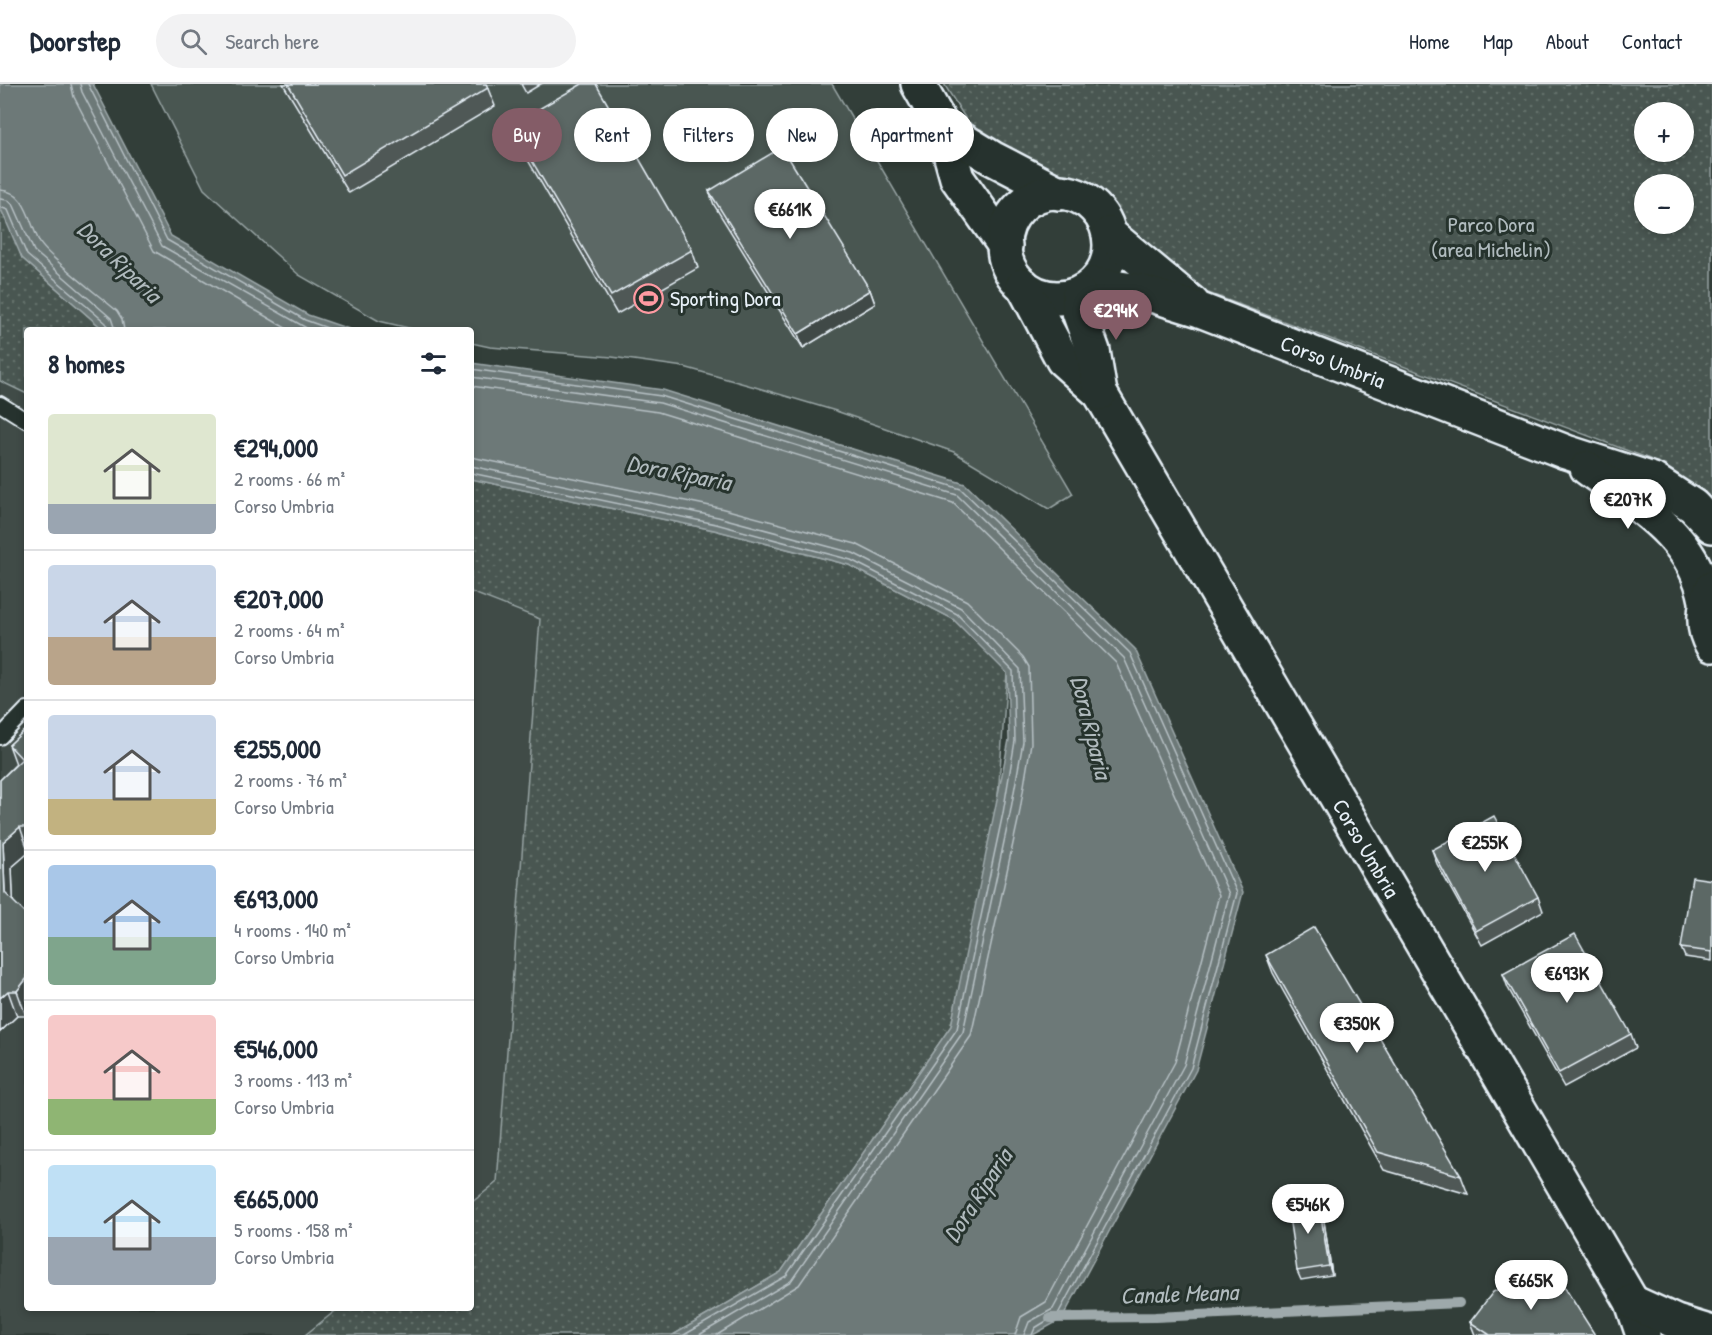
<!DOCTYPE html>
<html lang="en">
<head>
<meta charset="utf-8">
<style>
	body { margin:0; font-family:"Patrick Hand",sans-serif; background:#f2f2f3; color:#1f2937; height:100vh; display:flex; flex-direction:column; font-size:22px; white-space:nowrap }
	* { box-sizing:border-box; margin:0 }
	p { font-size:20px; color:#747a83 }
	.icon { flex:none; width:33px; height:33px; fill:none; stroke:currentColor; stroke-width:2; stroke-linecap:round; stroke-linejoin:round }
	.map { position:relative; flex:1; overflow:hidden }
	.panel { position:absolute; left:24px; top:243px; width:450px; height:984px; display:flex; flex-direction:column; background:#fff; border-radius:6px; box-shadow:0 3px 9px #0003 }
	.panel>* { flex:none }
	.guide { position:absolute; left:492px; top:24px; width:570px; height:54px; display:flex; gap:12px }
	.controls { position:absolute; left:1634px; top:18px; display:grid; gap:12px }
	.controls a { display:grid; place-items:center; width:60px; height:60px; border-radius:50%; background:#fff; box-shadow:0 3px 9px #0003; font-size:30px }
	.price { position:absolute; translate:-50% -51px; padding:0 14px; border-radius:21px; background:#fff; color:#222; font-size:20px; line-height:39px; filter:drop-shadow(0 2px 3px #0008) }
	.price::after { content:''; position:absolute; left:50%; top:36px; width:18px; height:14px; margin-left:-9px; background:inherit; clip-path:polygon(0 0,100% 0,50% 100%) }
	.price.active { background:#845c67; color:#fff }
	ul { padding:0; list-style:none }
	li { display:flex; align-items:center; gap:18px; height:150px; padding:0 24px }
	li+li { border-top:2px solid #e0e1e3 }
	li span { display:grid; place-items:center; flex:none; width:168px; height:120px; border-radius:6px; color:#555 }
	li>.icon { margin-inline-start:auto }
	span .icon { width:72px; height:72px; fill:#fffc; stroke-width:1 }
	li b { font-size:26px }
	h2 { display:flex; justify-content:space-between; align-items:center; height:72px; padding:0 24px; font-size:26px }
	.pill { padding:0 21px; border-radius:27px; background:#fff; box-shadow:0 3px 9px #0003; font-size:21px; line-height:54px }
	.pill.active { background:#845c67; color:#fff }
	header { display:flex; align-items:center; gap:36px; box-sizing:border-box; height:84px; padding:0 30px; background:#fff; border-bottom:2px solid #e0e1e3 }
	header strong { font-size:28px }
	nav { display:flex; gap:33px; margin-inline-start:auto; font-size:21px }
	.search { width:420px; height:54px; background:#f2f2f3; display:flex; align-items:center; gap:15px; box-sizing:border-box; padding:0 21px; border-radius:33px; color:#747a83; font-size:22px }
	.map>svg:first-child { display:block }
	.built { fill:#3f4b46 }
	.grass { fill:#495651; stroke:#98a4a4; stroke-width:1.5 }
	.park { fill:url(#park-dots); stroke:#98a4a4; stroke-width:1.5; fill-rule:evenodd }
	.water { fill:#6d7978; stroke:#9ea9ab; stroke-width:1.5 }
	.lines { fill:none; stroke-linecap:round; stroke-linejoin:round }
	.shore { stroke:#b7c1c5; stroke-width:1.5 }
	.stream { stroke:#9ea9ab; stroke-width:10 }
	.lane-casing { stroke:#e8f1f8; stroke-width:18 }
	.secondary-casing { stroke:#e8f1f8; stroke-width:38 }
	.lane { stroke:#26332d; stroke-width:14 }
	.secondary { stroke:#26332d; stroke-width:33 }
	.wall { fill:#4f5957; stroke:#e8f1f8; stroke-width:1.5 }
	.shaded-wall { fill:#404947; stroke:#e8f1f8; stroke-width:1.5 }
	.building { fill:#5c6865; stroke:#e8f1f8; stroke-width:1.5 }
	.labels { text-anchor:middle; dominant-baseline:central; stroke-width:6; stroke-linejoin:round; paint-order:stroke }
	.park-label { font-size:22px; fill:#b0bbbe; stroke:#26332d }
	.poi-label { font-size:22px; fill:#e8f1f8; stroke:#26332d; text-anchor:start }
	.street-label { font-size:22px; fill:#e8f1f8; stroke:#26332d }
	.water-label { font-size:24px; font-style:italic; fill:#b1bbbe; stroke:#26332d }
</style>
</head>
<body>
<header>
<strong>Doorstep</strong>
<div class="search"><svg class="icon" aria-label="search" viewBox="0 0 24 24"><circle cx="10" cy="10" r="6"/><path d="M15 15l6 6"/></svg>Search here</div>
<nav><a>Home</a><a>Map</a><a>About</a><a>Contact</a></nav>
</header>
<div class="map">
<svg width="1712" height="1251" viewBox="0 0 1712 1251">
	<defs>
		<pattern id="park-dots" width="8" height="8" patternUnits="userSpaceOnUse" patternTransform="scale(1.5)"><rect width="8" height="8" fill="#495651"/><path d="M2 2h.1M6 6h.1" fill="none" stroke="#636f6b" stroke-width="1.8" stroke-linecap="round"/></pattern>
	</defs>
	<rect width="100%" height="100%" fill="#323e39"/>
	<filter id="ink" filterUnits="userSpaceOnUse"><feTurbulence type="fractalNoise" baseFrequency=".0167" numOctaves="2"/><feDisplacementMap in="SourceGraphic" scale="12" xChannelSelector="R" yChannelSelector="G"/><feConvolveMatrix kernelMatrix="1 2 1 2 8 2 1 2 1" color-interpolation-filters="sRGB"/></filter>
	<g filter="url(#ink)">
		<g class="built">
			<path d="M0,298L27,310V1224H339L305,1251H0Z"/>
			<path d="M471,508L540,535L497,1099L471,1119Z"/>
		</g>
		<path class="grass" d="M151,0H832L1073,410L1049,425L954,368L836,327L755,303L684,283L612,273L490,263L471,259V246H417L379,237L299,191L204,105Z"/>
		<g class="park">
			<path d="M944,0H1712V432L1671,407L1650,375L1179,198L1136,166L1101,118L1082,104L987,69ZM1644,28H1683V68H1644ZM1644,100H1683V140H1644Z"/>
			<path d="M0,109L22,174L104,246H27V310L0,297Z"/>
			<path d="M471,395L714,446L849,481L953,535L1007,588L997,727L951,942L781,1188L673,1251H305L339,1224H471V1119L497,1098L540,535L471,508Z"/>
		</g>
		<g class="water">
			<path d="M0,0H93L171,152L308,231L352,246H104L22,174L0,123Z"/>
			<path d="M471,279L663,306L965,400L1135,565L1243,808L1196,986L1062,1235L1033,1251H673L781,1188L951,942L1009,656L1007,589L953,535L849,481L714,446L471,395Z"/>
		</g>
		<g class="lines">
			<g class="shore">
				<path d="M71,0L74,13L154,167L289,246"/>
				<path d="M80,0L82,8L162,162L310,246"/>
				<path d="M88,0L167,156L305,236L333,246"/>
				<path d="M0,106C27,107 29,139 40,159C48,173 101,213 117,227L122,235L124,246"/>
				<path d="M0,115L8,116L14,122L34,167L111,234L115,246"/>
				<path d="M0,123L8,126L27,171L106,239L108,246"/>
				<path d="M471,285L661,312L961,405L1130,569L1237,809L1191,984L1058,1230L1035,1244L1032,1251"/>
				<path d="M471,293L660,319L957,411L1124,574L1229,810L1184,981L1053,1225L1029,1238L1024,1251"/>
				<path d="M471,302L658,328L953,419L1116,579L1219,811L1175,978L1046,1218L1021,1233L1015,1251"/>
				<path d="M471,373L720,424L856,460L967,517L1023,573L1029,583L1031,659L1019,732L971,952L799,1201L717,1251"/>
				<path d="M471,382L718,433L853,469L961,524L1020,585L1023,658L1010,730L963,948L791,1197L699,1251"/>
				<path d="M471,389L716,440L851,476L957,530L1013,587L1015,657L1003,729L957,945L786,1192L684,1251"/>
			</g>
			<path class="stream" d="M1050,1234L1155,1233L1459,1219"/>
			<defs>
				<g id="lane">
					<path d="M0,320L27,337"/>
					<path d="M0,653L27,625"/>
				</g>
				<g id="secondary">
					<path d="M918,0L943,44L957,94L1005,162"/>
					<path d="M943,44L992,74L1059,109"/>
					<circle cx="1057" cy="161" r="53"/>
					<path d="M1109,150L1192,219"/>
					<path id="s1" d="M1094,200L1139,207L1200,226L1566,368L1653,396L1693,422L1712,442"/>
					<path id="s2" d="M1023,201L1063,276L1100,309L1632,1218L1643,1251"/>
					<path d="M1079,210V228L1093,267L1100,309"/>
					<path d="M1587,384C1637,421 1694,451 1706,517"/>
					<path d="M1712,504C1704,521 1701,544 1712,561"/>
					<path d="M1632,1218L1676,1238L1712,1249"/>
				</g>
			</defs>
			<use href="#lane" class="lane-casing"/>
			<use href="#secondary" class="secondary-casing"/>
			<use href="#lane" class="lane"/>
			<use href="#secondary" class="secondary"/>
		</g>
		<g class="wall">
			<path d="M283,0H486L495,22L349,109Z"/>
			<path d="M521,0H541L526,9Z"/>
			<path d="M511,41L692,166L698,184L617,230L518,59Z"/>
			<path d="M709,107L870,206L875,220L803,264L714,121Z"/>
			<path d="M27,644V770L12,783L13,818L27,831V930L26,932H17L0,948V696L16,680L9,661Z"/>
			<path d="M1432,766L1538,813L1543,827L1482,861L1437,780Z"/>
			<path d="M1712,796V877L1685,873L1681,864Z"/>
			<path d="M1266,871L1461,1092L1468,1110L1384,1086L1273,889Z"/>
			<path d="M1503,890L1631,950L1636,964L1564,1003L1508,904Z"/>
			<path d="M1318,1114L1322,1124L1332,1191L1301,1196L1297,1187Z"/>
			<path d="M1470,1238L1595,1251H1475Z"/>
		</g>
		<g class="shaded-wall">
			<path d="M870,206L875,220L803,264L798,250Z"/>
			<path d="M20,743L27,763V770L12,783L14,834L5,809L3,758Z"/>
			<path d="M27,894V930L26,932L17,907Z"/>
			<path d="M8,907L17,932L0,948V914Z"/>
			<path d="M1318,1114L1322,1124L1332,1191L1329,1182Z"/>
		</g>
		<g class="building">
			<path d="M288,0H486L488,4L342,91Z"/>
			<path d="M582,0H596L692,166L611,212L511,41Z"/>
			<path d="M782,63L870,206L798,250L709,107Z"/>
			<path d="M27,644V743H20L3,758L5,809L27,831V894L17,907H8L0,914V696L22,675L9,661Z"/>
			<path d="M1494,732L1538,813L1476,847L1432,766Z"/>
			<path d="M1692,793L1712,796V868L1681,864Z"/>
			<path d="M1314,843L1461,1092L1378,1068L1266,871Z"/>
			<path d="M1575,850L1631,950L1559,989L1503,890Z"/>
			<path d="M1318,1114L1329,1182L1297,1187L1287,1119Z"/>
			<path d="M1519,1194L1565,1204L1595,1251H1490L1470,1238L1493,1208Z"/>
		</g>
	</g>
	<defs>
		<symbol id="stadium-ring" viewBox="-11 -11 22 22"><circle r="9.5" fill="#26332d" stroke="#ff9aa2" stroke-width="1.5"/><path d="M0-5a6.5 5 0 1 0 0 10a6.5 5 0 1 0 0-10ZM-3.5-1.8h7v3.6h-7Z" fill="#ff9aa2"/></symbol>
	</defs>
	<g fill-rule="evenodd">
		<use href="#stadium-ring" x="632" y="198" width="33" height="33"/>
	</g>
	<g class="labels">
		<g class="park-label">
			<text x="1491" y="140">Parco Dora<tspan x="1491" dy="25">(area Michelin)</tspan></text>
		</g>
		<g class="poi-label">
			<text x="670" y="214">Sporting Dora</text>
		</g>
		<g class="street-label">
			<text stroke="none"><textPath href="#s1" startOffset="252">Corso Umbria</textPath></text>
			<text stroke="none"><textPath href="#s2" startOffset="662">Corso Umbria</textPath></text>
		</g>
		<g class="water-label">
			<text transform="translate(120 177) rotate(44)">Dora Riparia</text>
			<text transform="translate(679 388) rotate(11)">Dora Riparia</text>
			<text transform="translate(1092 643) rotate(76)">Dora Riparia</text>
			<text transform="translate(977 1111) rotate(-57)">Dora Riparia</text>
			<text transform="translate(1179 1209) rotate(-2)">Canale Meana</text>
		</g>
	</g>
</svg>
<div class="controls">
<a>+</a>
<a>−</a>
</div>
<b class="price" style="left:790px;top:156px">€661K</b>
<b class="price active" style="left:1116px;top:257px">€294K</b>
<b class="price" style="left:1628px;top:446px">€207K</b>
<b class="price" style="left:1485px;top:789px">€255K</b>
<b class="price" style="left:1567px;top:920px">€693K</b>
<b class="price" style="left:1357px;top:970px">€350K</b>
<b class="price" style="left:1308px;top:1151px">€546K</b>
<b class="price" style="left:1531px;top:1227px">€665K</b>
<div class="guide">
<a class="pill active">Buy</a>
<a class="pill">Rent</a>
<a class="pill">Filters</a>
<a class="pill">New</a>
<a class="pill">Apartment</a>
</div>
<section class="panel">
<h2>8 homes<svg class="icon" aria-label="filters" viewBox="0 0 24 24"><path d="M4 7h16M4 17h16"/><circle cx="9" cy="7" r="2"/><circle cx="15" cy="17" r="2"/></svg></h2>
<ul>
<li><span style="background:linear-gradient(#dfe7d0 75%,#9aa5b1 0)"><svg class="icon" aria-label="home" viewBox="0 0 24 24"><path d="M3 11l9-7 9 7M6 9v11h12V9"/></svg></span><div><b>€294,000</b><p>2 rooms · 66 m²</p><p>Corso Umbria</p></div></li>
<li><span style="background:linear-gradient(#c9d6e8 60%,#b9a48a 0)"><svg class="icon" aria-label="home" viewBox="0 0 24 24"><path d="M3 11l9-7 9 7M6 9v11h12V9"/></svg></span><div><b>€207,000</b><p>2 rooms · 64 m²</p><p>Corso Umbria</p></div></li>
<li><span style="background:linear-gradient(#c9d6e8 70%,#c2b280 0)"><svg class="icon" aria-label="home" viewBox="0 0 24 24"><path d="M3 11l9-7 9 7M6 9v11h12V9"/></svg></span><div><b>€255,000</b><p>2 rooms · 76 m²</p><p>Corso Umbria</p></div></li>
<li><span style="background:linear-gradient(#a9c7e8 60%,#7fa58c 0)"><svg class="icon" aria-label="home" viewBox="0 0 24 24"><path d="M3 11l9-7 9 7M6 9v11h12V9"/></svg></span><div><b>€693,000</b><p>4 rooms · 140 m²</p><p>Corso Umbria</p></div></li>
<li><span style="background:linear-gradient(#f6c9c9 70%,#8fb573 0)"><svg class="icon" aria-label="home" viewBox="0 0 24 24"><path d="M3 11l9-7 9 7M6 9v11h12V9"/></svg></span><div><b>€546,000</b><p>3 rooms · 113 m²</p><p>Corso Umbria</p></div></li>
<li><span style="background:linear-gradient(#bfe0f5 60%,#9aa5b1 0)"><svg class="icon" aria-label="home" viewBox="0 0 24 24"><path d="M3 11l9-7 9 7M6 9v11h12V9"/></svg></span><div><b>€665,000</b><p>5 rooms · 158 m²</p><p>Corso Umbria</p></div></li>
</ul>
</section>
</div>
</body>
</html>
